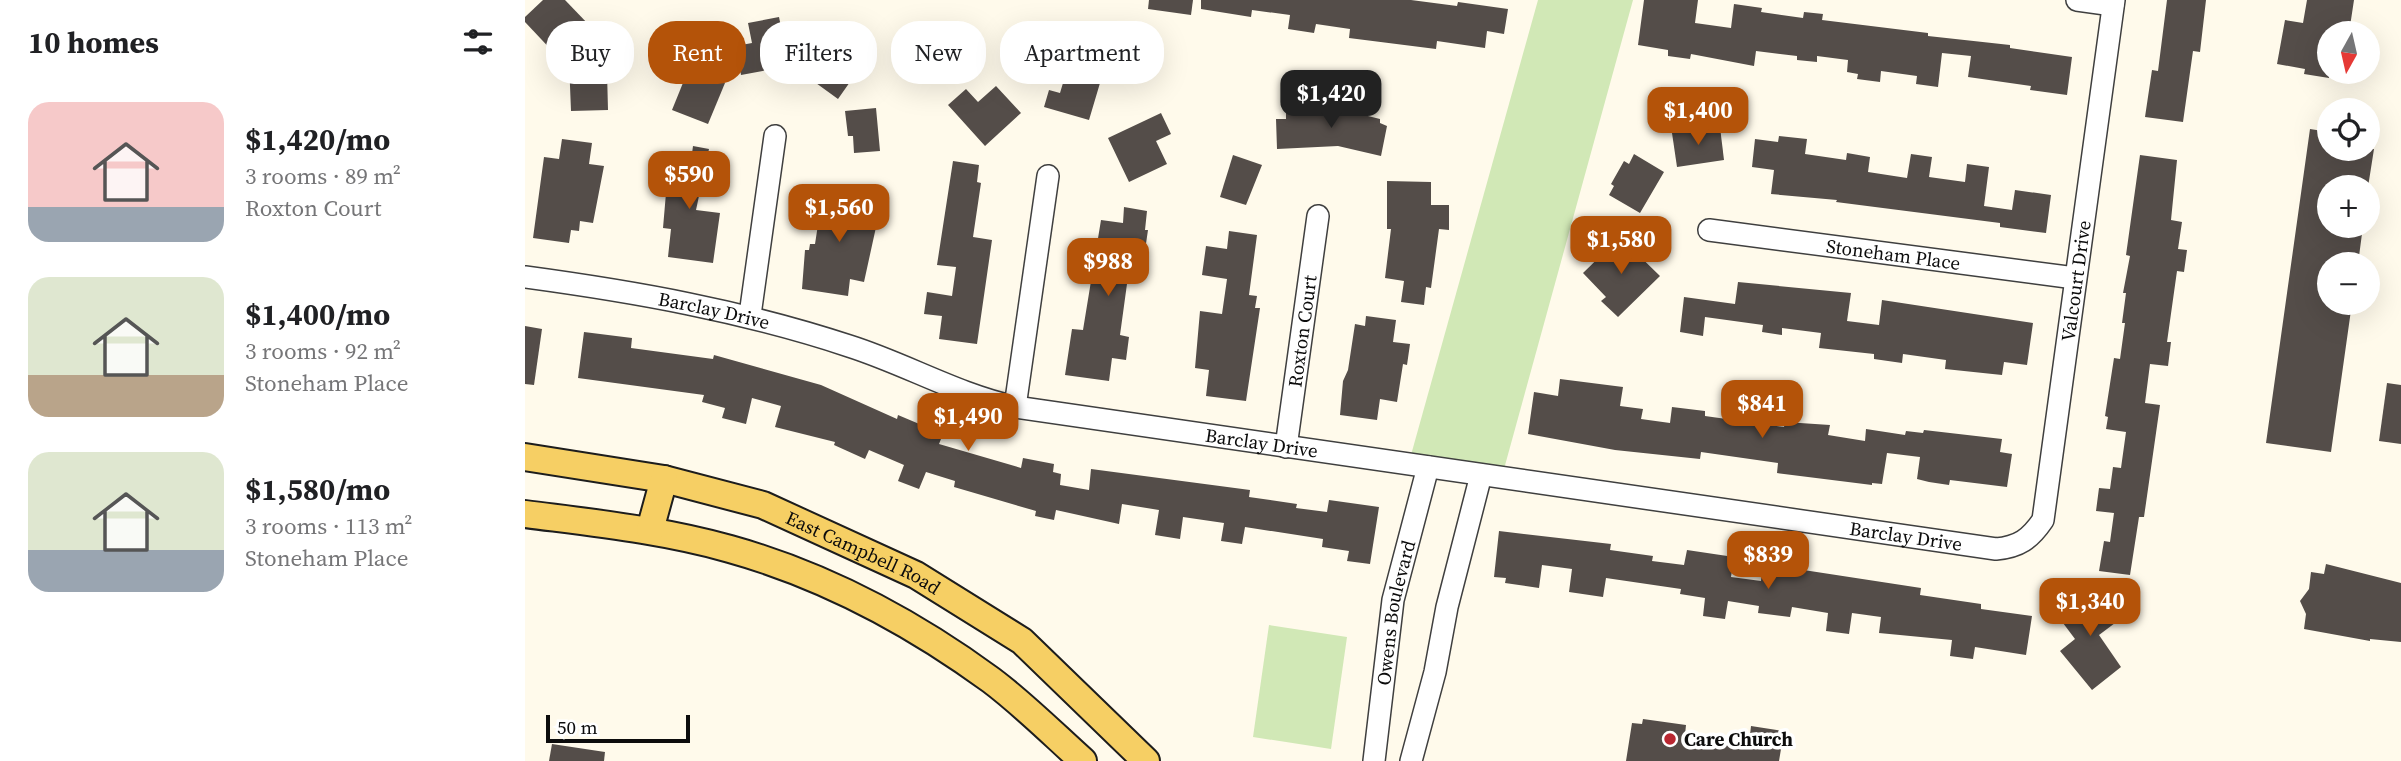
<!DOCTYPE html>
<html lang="en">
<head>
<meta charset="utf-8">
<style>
	body { margin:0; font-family:"Source Serif 4",serif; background:#f2f2f2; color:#202124; height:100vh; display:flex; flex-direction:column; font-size:26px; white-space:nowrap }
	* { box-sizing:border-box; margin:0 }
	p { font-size:23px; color:#757577 }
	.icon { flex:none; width:38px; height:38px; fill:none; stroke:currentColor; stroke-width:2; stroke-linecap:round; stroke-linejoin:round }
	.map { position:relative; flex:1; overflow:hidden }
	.details { display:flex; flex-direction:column; background:#fff; width:525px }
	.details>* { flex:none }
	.top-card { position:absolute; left:21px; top:21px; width:665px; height:63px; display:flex; gap:14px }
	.needle { width:46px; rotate:188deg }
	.buttons { position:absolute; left:1792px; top:21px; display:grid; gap:14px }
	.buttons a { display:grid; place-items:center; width:63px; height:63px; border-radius:50%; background:#fff; box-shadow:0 7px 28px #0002; font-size:35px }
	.scale { position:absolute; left:21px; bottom:18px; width:144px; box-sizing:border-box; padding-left:7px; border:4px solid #0c0c0c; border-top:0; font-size:19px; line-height:24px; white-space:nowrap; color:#0c0c0c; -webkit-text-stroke:5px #fff; paint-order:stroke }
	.price { position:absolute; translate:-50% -60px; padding:0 16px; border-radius:14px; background:#b45309; color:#fff; font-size:23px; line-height:46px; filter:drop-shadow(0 2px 4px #0008) }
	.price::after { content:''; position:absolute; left:50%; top:42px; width:21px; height:16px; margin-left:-10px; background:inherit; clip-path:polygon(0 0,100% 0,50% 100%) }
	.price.on { background:#222; color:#fff }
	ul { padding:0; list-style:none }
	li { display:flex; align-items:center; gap:21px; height:175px; padding:0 28px }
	li span { display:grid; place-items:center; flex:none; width:196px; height:140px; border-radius:21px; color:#555 }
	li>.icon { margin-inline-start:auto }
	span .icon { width:84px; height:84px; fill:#fffc; stroke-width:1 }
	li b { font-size:30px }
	h2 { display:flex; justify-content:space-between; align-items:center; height:84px; padding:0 28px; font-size:30px }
	.pill { padding:0 24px; border-radius:28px; background:#fff; box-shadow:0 7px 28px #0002; font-size:24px; line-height:63px }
	.pill.on { background:#b45309; color:#fff }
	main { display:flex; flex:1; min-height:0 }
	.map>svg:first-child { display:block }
	.green { fill:#d1e8b6 }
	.building { fill:#544d49 }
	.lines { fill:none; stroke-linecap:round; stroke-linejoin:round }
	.minor-casing { stroke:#3f3f3f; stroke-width:24 }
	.major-casing { stroke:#1d1d1d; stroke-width:30 }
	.minor { stroke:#fff; stroke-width:21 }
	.major { stroke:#f6cf64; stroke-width:26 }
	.poi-dot { fill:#b92731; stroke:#fff; stroke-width:2.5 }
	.labels { text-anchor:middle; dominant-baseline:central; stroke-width:7; stroke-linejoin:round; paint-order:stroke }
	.street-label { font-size:19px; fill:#0c0c0c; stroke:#fff }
	.poi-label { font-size:19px; font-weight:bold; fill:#0c0c0c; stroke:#fff; text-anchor:start }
</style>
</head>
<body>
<main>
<section class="details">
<h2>10 homes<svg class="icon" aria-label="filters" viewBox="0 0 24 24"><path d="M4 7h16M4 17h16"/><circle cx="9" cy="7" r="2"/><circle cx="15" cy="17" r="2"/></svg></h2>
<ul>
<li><span style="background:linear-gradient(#f6c9c9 75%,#9aa5b1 0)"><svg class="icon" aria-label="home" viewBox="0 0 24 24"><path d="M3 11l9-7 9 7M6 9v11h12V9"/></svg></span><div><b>$1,420/mo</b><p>3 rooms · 89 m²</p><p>Roxton Court</p></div></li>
<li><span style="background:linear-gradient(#dfe7d0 70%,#b9a48a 0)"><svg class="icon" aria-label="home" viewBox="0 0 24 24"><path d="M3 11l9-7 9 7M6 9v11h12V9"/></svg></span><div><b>$1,400/mo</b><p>3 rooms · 92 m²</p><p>Stoneham Place</p></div></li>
<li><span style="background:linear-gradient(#dfe7d0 70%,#9aa5b1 0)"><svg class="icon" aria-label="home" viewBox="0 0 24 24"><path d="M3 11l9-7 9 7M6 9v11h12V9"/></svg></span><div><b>$1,580/mo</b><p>3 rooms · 113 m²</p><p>Stoneham Place</p></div></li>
</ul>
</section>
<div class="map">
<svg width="1876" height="761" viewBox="0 0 1876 761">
	<rect width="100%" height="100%" fill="#fffaeb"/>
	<g class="green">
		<path d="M1013,0H1108L979,469L886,455Z"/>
		<path d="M744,625L822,637L806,749L728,737Z"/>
	</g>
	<g class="building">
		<path d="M18,0H40L65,26L32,56L0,22V17Z"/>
		<path d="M624,0H668L666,15L623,9Z"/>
		<path d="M676,0H886L932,6L933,2L983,9L979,34L962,31L960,48L912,41L911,49L824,38L825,29L791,24L789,33L763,29L765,15L727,10L726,17L676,9Z"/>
		<path d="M1119,0H1173L1170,23L1206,28L1209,4L1237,8L1236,12L1278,18L1279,12L1298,14L1297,20L1403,33V36L1485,45V48L1547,57L1542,95L1505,90L1506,86L1443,77L1446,56L1417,53L1413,87L1391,84L1392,76L1356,71L1355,82L1332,79L1333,74L1322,72L1323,60L1292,56V62L1272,60V56L1231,51L1229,66L1166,54L1165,59L1143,56V50L1113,45Z"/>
		<path d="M1642,0H1681L1675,52L1668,51L1658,122L1620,117L1627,70L1633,71Z"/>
		<path d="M1782,0H1829L1824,33H1804V78L1779,74L1780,69L1752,64L1760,20L1778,23Z"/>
		<path d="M254,17L264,66L216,75L211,46L227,43L223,23Z"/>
		<path d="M305,25L325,39L319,48L339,62L313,99L273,70Z"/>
		<path d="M44,61H60V73L82,72L83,110L46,111Z"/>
		<path d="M164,68L200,83L183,124L147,110Z"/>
		<path d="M541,73L575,83L564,120L519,107L524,90L535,93Z"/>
		<path d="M471,86L496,113L460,146L423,105L441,89L453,102Z"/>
		<path d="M351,108L355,151L329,153L328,136H323L320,111Z"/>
		<path d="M811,108L855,119V123L862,126L856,156L813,146L752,149L751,119H761V110Z"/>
		<path d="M636,113L646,134L631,141L642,164L604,182L583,138Z"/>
		<path d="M1195,127L1199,160L1152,167L1147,133Z"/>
		<path d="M1785,129L1804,132V149H1849L1843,187H1804V226H1838L1833,264H1804V303H1827L1806,452L1741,443Z"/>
		<path d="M1254,136L1282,139L1280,154L1321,160L1322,153L1345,157L1343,172L1382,178L1386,154L1407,157L1404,177L1440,182L1442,164L1464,167L1459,206L1487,210L1490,190L1526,195L1521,233L1475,227V223L1311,202L1312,200L1246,194L1249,170L1227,167L1230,139L1253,142Z"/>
		<path d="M37,139L67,143L64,164L79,166L68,223L55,221L54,231L46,230L44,243L8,238L19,157L34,159Z"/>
		<path d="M168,146L184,149L171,210L195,213L188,263L143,257L146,229L138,228L144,158L166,161Z"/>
		<path d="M1109,154L1139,172L1115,213L1084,195L1089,186L1086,184L1099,161L1104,164Z"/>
		<path d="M708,155L737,165L721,205L695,197Z"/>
		<path d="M1615,155L1652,160L1646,220L1657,222L1653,249L1662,250L1659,272L1652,271L1642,342H1646L1643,366L1625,364L1620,403L1635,405L1619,517H1614L1605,575L1574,571L1579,541L1585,542L1589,513L1571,511L1574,488L1585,489L1588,467L1596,468L1601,432L1581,429L1583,417L1580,416L1589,358L1595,359L1600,323H1597L1601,293H1598L1605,256L1601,255Z"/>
		<path d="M428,161L454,165L452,182L456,183L448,237L467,240L452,344L414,339L417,316L399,314L402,292L427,296L431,267L412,265Z"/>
		<path d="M862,181L906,182V205H924V230L914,229L906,288L901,287L899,305L876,302L879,281L860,278L866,229H862Z"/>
		<path d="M299,186L339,192L336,216L353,218L339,282L325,279L323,296L277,289L280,250H284L285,244H290Z"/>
		<path d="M599,207L622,211L620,230H623L618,264L605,262L595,335L604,337L601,360L587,358L584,381L540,375L547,329L558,330L576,220L598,223Z"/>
		<path d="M704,231L732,235L724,295L732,296L730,308H735L721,401L681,396L684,370L670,368L675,311L697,314L702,279L677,275L681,246L702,249Z"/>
		<path d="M1095,237L1135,276L1093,317L1076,301L1081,297L1058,273Z"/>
		<path d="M1213,282L1326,293L1322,321L1354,325L1357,300L1508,323L1502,365L1479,362L1477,375L1420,369L1421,360L1378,354L1377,363L1349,359V354L1294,348L1296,333L1257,328V335L1237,332L1238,325L1180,317L1178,336L1155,332L1159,297L1210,304Z"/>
		<path d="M841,316L871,320L868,342L885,344L882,365L878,364L872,402L855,399L852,420L815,415L818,381L823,370L830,324L840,326Z"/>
		<path d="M0,326L17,329L9,385L0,384Z"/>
		<path d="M59,332L107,338L106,348L188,359L189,355L296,385L372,419L373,415L418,434L414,444L496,468L498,458L529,464L528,472L536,474L535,485L564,490L566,469L725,490L724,497L772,504L771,508L802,512L804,500L854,507L845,564L822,561L824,551L797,547L798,539L720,527L717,544L696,541L699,523L658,517L655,539L630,535L634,510L597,504L594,524L531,510L529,520L510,516L511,511L429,487L430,481L401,472L394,489L373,481L379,465L344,450L340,459L309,445L310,442L250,427L256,406L227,398L221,424L197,418L200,408L177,402L179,395L53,378Z"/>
		<path d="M1035,379L1098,387L1095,406L1118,409L1116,419L1145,423L1147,407L1180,411V416L1259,427L1260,422L1305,425L1303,435L1340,441L1341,429L1380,435L1381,431L1398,433L1399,430L1477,439L1475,452L1487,454L1482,487L1425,480L1424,485L1404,482L1392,479L1395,457L1362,453L1357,484L1347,483V485L1252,473L1253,463L1176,452L1175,459L1090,450L1003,434L1009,392L1033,396Z"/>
		<path d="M1862,383L1876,385V444L1854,441Z"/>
		<path d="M974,531L1086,544L1085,550L1128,556L1127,561L1159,565L1162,550L1209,557L1206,577L1236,581L1238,561L1273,566L1272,569L1396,588L1395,595L1456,604V609L1507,616L1501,655L1450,647L1448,659L1425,656L1427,640L1354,633L1356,617L1327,613L1324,634L1301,631L1303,613L1267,607L1265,617L1233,613L1234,606L1203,601L1200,619L1178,616L1180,598L1155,594L1156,589L1081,578L1078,597L1044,592L1047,569L1017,565L1014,588L980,583L981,578L969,577Z"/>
		<path d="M1801,564L1876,583V642L1845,639V641L1779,629L1781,614L1775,601L1784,589L1786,572L1799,574Z"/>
		<path d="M1567,586L1594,620L1574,635L1596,667L1567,690L1535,651L1550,639L1532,615Z"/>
		<path d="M1118,719L1161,725L1160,735L1218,744H1224L1226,726L1259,731L1254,761H1101L1107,723L1117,724Z"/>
		<path d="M27,744L80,752L79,761H24Z"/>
	</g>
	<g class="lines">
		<defs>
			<g id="minor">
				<path d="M1552,0L1588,5"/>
				<path id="s1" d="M1184,230L1550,278"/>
				<path id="s2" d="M0,277C111,292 218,311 324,346C381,364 431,394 490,407L1471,549C1494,547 1505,539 1518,520L1589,0"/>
				<path d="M225,315L250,136"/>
				<path d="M490,407L523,176"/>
				<path id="s3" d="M761,447L793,216"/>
				<path id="s4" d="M849,761L868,600L903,467"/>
				<path d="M886,761L910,672L922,607L956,475"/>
			</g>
			<g id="major">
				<path id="s5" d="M0,457L139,479L238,505L391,575L497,641L621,761"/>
				<path d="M0,514C69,523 138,530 205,549C298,575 388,623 466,680C498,704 528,734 558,761"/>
				<path d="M125,530L139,479"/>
			</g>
		</defs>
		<use href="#minor" class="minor-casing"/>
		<use href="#major" class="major-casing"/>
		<use href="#minor" class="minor"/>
		<use href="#major" class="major"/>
	</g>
	<circle class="poi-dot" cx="1145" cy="739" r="7"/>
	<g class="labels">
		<g class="street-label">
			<text stroke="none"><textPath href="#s1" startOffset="186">Stoneham Place</textPath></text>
			<text stroke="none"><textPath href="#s2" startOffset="1799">Valcourt Drive</textPath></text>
			<text stroke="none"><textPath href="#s2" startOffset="192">Barclay Drive</textPath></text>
			<text stroke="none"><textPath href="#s3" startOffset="117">Roxton Court</textPath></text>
			<text stroke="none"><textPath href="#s2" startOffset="758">Barclay Drive</textPath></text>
			<text stroke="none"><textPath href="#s2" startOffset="1409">Barclay Drive</textPath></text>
			<text stroke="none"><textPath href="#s5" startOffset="354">East Campbell Road</textPath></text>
			<text stroke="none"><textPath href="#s4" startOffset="150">Owens Boulevard</textPath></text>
		</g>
		<g class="poi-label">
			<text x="1159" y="739">Care Church</text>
		</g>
	</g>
</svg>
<div class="buttons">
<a><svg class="needle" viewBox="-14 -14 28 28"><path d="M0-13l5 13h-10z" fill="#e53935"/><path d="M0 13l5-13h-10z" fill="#757577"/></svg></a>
<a><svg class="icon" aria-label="locate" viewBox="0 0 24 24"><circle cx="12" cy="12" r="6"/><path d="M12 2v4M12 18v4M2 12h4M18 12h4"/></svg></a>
<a>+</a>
<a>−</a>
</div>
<div class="scale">50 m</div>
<b class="price on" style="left:806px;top:130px">$1,420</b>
<b class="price" style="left:1173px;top:147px">$1,400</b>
<b class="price" style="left:164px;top:211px">$590</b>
<b class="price" style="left:314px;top:244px">$1,560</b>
<b class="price" style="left:1096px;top:276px">$1,580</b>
<b class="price" style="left:583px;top:298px">$988</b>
<b class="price" style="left:1237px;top:440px">$841</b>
<b class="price" style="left:443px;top:453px">$1,490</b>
<b class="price" style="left:1243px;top:591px">$839</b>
<b class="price" style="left:1565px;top:638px">$1,340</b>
<div class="top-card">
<a class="pill">Buy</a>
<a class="pill on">Rent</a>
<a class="pill">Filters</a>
<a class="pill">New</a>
<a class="pill">Apartment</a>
</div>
</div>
</main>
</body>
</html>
